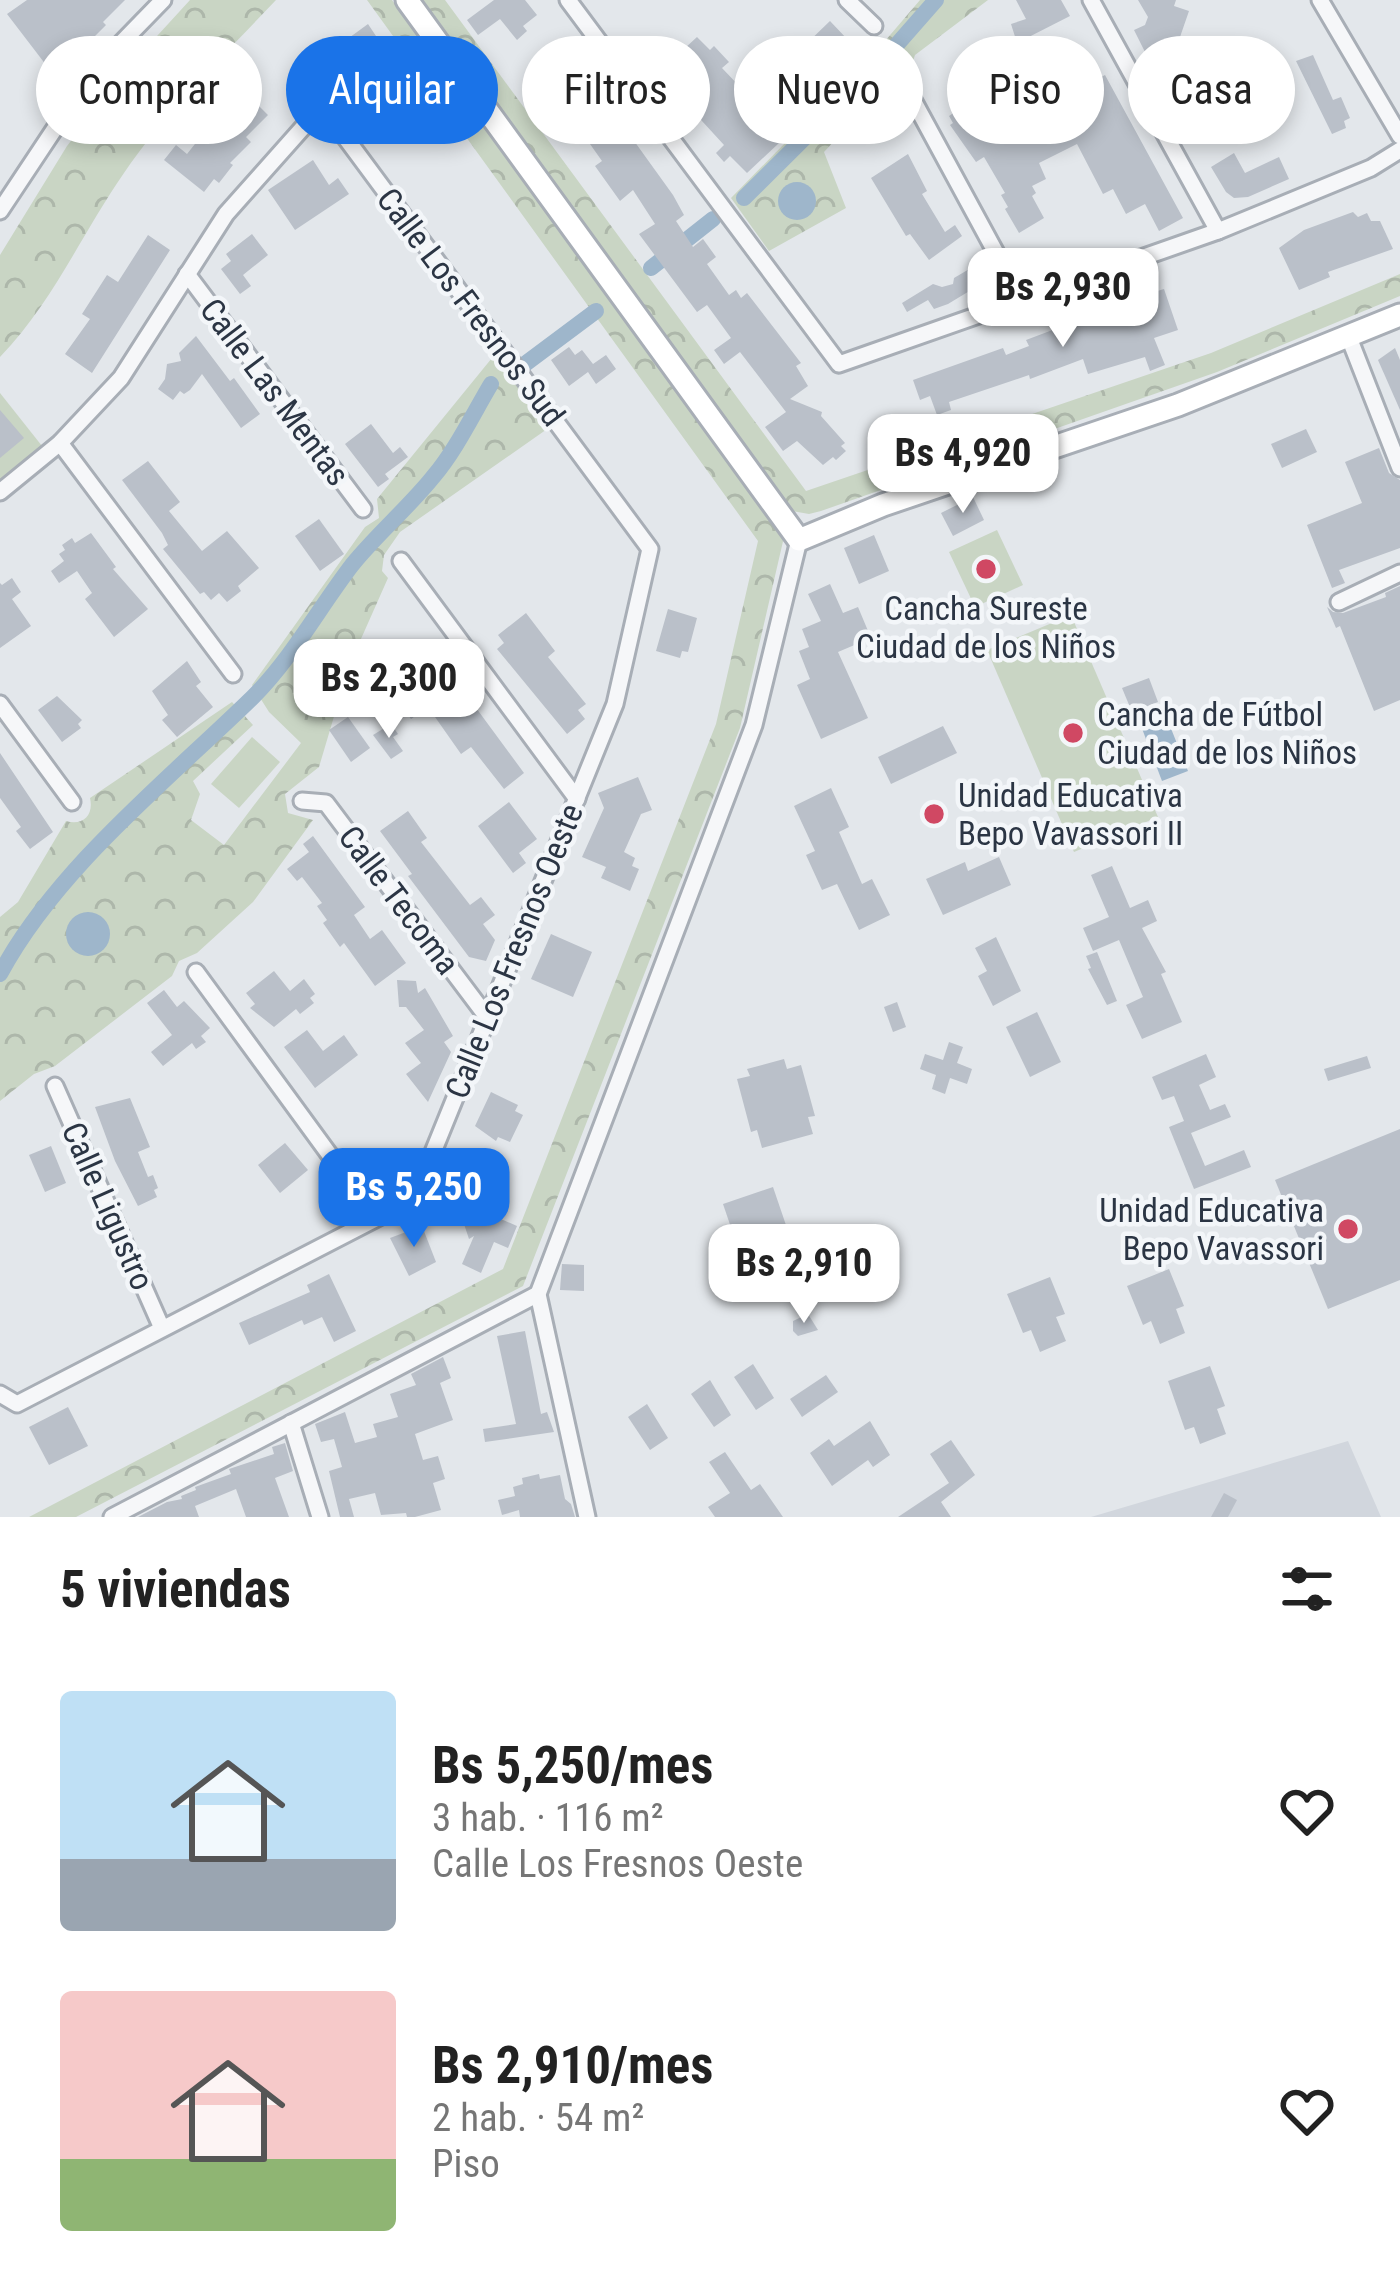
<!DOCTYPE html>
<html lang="es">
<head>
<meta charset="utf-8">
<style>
	body { margin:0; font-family:"Roboto Condensed",sans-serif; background:#f6f6f6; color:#222; height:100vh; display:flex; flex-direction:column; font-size:45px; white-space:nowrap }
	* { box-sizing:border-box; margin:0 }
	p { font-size:39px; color:#767676 }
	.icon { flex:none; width:66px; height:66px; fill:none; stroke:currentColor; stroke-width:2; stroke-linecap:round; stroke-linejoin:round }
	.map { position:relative; height:1517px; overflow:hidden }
	.side { display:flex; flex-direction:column; background:#fff; flex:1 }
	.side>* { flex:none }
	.banner { position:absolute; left:36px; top:36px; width:1329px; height:108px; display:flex; gap:24px }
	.price { position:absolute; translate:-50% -102px; padding:0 27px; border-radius:24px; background:#fff; color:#222; font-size:39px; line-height:78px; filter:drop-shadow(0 3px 6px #0008) }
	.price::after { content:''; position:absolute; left:50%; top:72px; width:36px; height:27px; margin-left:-18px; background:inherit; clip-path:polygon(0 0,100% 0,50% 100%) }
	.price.on { background:#1a73e8; color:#fff }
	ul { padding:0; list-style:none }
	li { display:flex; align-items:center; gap:36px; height:300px; padding:0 60px }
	li span { display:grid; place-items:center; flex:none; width:336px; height:240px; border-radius:12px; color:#555 }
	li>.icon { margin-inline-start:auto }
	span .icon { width:144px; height:144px; fill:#fffc; stroke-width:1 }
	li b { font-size:51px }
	h2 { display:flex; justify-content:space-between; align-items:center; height:144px; padding:0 60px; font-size:51px }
	.pill { padding:0 42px; border-radius:54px; background:#fff; box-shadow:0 6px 18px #0003; font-size:42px; line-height:108px }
	.pill.on { background:#1a73e8; color:#fff }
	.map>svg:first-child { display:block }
	.built { fill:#d1d6dd }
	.green { fill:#c9d5c4 }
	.forest { fill:url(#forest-crowns) }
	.water { fill:#9eb6cb }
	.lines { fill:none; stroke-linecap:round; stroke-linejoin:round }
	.canal { stroke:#9eb6cb; stroke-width:16 }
	.building { fill:#bac0c9 }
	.street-casing { stroke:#a8aeb6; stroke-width:21 }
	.secondary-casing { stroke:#a8aeb6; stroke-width:27 }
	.street { stroke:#f6f7f9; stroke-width:15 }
	.secondary { stroke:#fff; stroke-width:21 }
	.poi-dot { fill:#d04863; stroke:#f3f6f9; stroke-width:4.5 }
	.labels { text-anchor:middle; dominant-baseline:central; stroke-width:9; stroke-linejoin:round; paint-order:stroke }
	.street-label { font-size:33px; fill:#2b3544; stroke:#f3f6f9 }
	.poi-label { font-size:33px; fill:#2b3544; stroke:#f3f6f9; text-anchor:start }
</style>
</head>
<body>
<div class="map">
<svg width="1400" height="1517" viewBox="0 0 1400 1517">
	<defs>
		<pattern id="forest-crowns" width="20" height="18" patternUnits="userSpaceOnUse" patternTransform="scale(3)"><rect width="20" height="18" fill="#c9d5c4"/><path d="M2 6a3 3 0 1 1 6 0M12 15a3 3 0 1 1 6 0" fill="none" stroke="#adb7aa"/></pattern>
	</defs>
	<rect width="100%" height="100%" fill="#e3e7eb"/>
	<path class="built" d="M1348,1441L1381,1517H1091Z"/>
	<g class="green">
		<path d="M0,393L42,446L0,481Z"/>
		<path d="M997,530L1023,585L975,607L949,552Z"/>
		<path d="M1071,615L1158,817L1074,852L987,650Z"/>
		<path d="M252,737L280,762L239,808L211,784Z"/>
	</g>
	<g class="forest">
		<path d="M190,0H276C223,56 167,110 124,173C81,235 53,302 0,357V255L67,146L125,71Z"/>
		<path d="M367,0H392L784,537L740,728L523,1286L76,1517H29L503,1269L716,724L758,541Z"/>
		<path d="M423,0H445L806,491L1211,353L1400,274V296L1217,372L821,511L809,514L792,511Z"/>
		<path d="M920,0H988L915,55L910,70L879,93L824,152L846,208L769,251L731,198L885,41Z"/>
		<path d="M496,353L550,427L400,532L384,555L382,571L388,578L349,666L319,767L285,794L288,813L313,820L253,902L197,953L179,961L172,976L55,1066L34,1074L0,1101V917L18,902L66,821C83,826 94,815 90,798L232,702L253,725L193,781L200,794L191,820L224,845L301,743L269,712L252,685L365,527L379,518L377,499Z"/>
	</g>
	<g class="water">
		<circle cx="797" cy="201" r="19"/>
		<path d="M1166,716L1188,771L1162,781L1141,726Z"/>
		<circle cx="88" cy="934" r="22"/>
	</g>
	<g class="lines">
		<g class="canal">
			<path d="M744,198L886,57L936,0"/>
			<path d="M651,268L713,219"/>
			<path d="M525,364L596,311"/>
			<path d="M0,974C57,868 168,780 253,697C292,658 319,608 352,565C377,534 408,508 433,477C456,450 473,414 491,384"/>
		</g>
	</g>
	<g class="building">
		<path d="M27,0H125L103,22L106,25L91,40L93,48L56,78L7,14Z"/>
		<path d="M494,0H525L537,15L523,26L527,31L517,40L500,19L478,35L467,20Z"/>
		<path d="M1016,0H1061L1070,16L1017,43L1011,24L1026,19Z"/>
		<path d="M1138,0H1176L1174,6L1189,11L1180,37L1202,77L1212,82L1209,92L1180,108L1153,52L1147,56L1134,30L1145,25L1148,17Z"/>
		<path d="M830,21L865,58L840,82L833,75L830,78L801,49Z"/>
		<path d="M368,24L378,39L371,45L388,68L362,87L338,54L346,48L342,43Z"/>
		<path d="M697,37L710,50L714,46L729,62L722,68L742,89L748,84L773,110L760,123L779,143L747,173L730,156L724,162L716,153L724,145L658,73Z"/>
		<path d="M1313,55L1333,100L1341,97L1350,118L1344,121L1346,128L1332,134L1296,61Z"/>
		<path d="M1105,75L1183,218L1159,231L1145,204L1126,214L1113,189L1103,194L1077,144L1039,163L1046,179L1032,186L1036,193L1032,196L1044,218L1019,233L1005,209L1008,207L1001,195L1005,193L984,157L976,162L950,125L953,123L949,116L975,98L985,115L992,111L1006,135L1027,123L1039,144L1066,132L1048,104Z"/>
		<path d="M1280,80L1288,97L1275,104L1266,87Z"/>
		<path d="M239,86L268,115L246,137L251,142L230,163L233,165L219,183L214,179L204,192L164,160L176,145L187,154L210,125L205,120Z"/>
		<path d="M579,91L583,97L590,92L595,99L601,95L673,195L684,215L676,221L693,247L703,239L716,257L707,264L729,295L736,290L741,298L747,293L801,363L796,366L808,386L790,399L822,412L821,416L845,443L841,446L846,451L836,460L833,457L823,465L797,441L783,451L765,427L786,412L740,352L724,364L714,350L731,338L707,305L697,312L639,234L655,224L633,190L620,201L595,166L602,161L561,103Z"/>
		<path d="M1234,153L1245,173L1279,157L1289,179L1248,197L1234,198L1226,192L1211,167Z"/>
		<path d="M908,154L927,191L922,194L945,232L955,225L962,236L929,260L910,234L906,236L871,178Z"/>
		<path d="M313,160L329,185L338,178L349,194L295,230L268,190Z"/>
		<path d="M1353,212L1358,217L1367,213L1371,221H1380L1393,249L1328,272L1330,277L1299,290L1279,248L1304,230Z"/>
		<path d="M252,234L268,255L243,275L251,286L240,294L221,269L231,261L226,254Z"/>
		<path d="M148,235L170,250L92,373L65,354L90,319L82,314L107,275L118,282Z"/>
		<path d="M971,268L981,284L948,304L934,309L928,300L907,312L902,303L933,284L942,287L953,284L954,278Z"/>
		<path d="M1164,289L1178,330L1154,338L1165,365L1150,371L1145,357L1088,374L1083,359L1030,379L1029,375L949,402L951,410L937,415L930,396L920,400L913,380L1003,348L1006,355L1029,346L1026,340L1071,323L1069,318Z"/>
		<path d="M196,336L230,381L234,378L260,414L241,428L202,374L190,390L184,394L180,391L173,400L158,389L165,379L167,364L181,361L179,353Z"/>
		<path d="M569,347L575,355L582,350L593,364L606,355L616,369L596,384L588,372L569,386L551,360Z"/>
		<path d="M1395,348L1400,360V410L1378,360Z"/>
		<path d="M0,410L24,438L0,458Z"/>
		<path d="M371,424L393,453L400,447L408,457L385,474L389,479L378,487L345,444Z"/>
		<path d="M1306,429L1317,452L1282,468L1271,444Z"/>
		<path d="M1379,448L1389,473L1400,480V548L1339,570L1345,583L1332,588L1307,525L1362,503L1345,462Z"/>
		<path d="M148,461L180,502L169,511L202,551L227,531L259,568L238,586L241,591L227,602L219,593L211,600L204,592L200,594L163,549L168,545L162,533L122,480Z"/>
		<path d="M973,497L984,520L953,536L941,513Z"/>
		<path d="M319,519L344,554L320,571L295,536Z"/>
		<path d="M91,533L116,567L113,569L148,609L114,637L85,599L92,593L77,571L59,583L51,571L64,561L59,554L65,550L62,545L72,538L75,543Z"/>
		<path d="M874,535L889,571L859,584L844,548Z"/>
		<path d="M12,578L21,592L12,599L31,626L0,648V583L2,585Z"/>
		<path d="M830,584L843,613L858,607L871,638L838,652L868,718L821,739L797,685L810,679L799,651L809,647L802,629L821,621L808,594Z"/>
		<path d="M1400,586V700L1374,711L1340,626L1336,628L1327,607L1333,612L1343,613L1386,597L1385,593Z"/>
		<path d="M668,609L697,618L688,652L682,651L680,658L656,651Z"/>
		<path d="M526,613L555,651L548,657L586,704L578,710L585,719L567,734L497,649L504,643L498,635Z"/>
		<path d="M432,648L524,773L504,789L471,747L461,754L428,707L411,719L395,697L414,684L404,669Z"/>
		<path d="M187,661L201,682L196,686L213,707L177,737L162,720L168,715L152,691Z"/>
		<path d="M1149,678L1158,702L1132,712L1122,688Z"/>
		<path d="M57,696L82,720L78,724L81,728L62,742L38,710Z"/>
		<path d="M348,717L370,748L351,762L329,730Z"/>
		<path d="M391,724L398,734L393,737L403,751L391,759L373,735Z"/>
		<path d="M943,726L957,753L891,784L878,757Z"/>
		<path d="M0,753L53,832L30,849L16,831L21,827L0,798Z"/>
		<path d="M638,777L652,810L641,814L624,852L635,858L632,866L639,869L630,891L601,878L606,867L582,857L604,808L598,793Z"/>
		<path d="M831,788L849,827L839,832L862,884L872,879L890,915L859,930L837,884L822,890L806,855L815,851L794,806Z"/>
		<path d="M509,802L537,839L519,853L526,863L513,873L478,826Z"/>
		<path d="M408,811L427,838L421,842L470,905L481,897L495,915L483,924L495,940L486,961L469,957L408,876L412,874L380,831Z"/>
		<path d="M313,836L365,907L354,915L370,939L382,930L406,963L375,986L344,943L340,947L323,923L327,920L317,906L322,903L302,877L297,881L287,869L309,852L303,844Z"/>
		<path d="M999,857L1011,885L943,915L926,879L965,862L968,871Z"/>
		<path d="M1112,866L1130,908L1148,900L1157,921L1142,928L1166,972L1161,974L1182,1022L1142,1039L1126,1005L1143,997L1119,940L1093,951L1083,928L1109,917L1091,875Z"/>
		<path d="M551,934L592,952L573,997L531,979Z"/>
		<path d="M996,937L1021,991L993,1006L978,976L987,971L975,948Z"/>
		<path d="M1097,952L1117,1001L1107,1005L1088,969L1091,968L1086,956Z"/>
		<path d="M274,971L290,991L304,979L315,994L310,998L314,1003L300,1014L296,1009L274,1027L250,1008L255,1004L246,993Z"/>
		<path d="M397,980L416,981L418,993L425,988L453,1036L444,1042L451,1052L428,1102L406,1074L421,1063L405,1043L424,1030L406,1007H399Z"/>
		<path d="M164,990L177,1007L184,1001L210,1028L201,1036L206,1042L196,1049L192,1043L163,1066L151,1052L172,1035L147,1003Z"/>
		<path d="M897,1002L906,1027L893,1032L884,1007Z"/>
		<path d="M1037,1012L1061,1062L1030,1077L1006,1027Z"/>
		<path d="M307,1030L323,1051L344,1035L358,1055L315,1088L284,1047Z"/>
		<path d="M949,1042L963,1047L957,1063L972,1069L967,1084L950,1078L945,1094L932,1089L936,1075L920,1069L925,1054L943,1060Z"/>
		<path d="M1206,1054L1216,1077L1199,1085L1210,1110L1225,1104L1231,1117L1191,1133L1205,1166L1244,1150L1251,1167L1194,1189L1169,1127L1184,1121L1174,1096L1162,1100L1152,1077Z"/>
		<path d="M1367,1056L1371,1068L1328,1081L1324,1069Z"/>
		<path d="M784,1059L787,1069L801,1065L815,1116L808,1117L813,1134L762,1148L757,1130L751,1132L737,1079L750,1076L747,1069Z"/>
		<path d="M491,1092L518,1105L515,1111L523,1115L510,1142L498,1137L496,1141L475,1126Z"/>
		<path d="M130,1098L150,1147L138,1152L148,1177L153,1175L158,1188L154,1190L157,1197L138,1206L115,1161L95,1107Z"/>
		<path d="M1400,1129V1280L1328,1309L1275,1180Z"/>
		<path d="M285,1143L308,1170L280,1193L258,1165Z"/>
		<path d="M51,1146L66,1183L45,1192L29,1155Z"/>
		<path d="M773,1187L789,1234L739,1251L723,1204Z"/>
		<path d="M448,1196L517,1226L508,1248L494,1242L481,1273L462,1264L474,1236L469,1239L464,1224L440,1215Z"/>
		<path d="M422,1226L436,1262L409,1276L390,1238Z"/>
		<path d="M562,1264L584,1265V1291L560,1290Z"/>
		<path d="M1169,1269L1184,1306L1176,1309L1185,1333L1160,1344L1151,1321L1143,1325L1127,1286Z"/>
		<path d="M329,1274L356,1331L334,1342L322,1317L304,1325L302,1320L249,1345L239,1323L310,1292L307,1285Z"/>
		<path d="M1050,1277L1065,1314L1056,1317L1066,1341L1040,1352L1031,1330L1023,1333L1007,1294Z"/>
		<path d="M808,1314L818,1330L798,1336L793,1331V1321Z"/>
		<path d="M525,1331L541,1414L547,1412L554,1432L485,1442L483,1429L516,1424L497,1336Z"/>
		<path d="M443,1357L451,1378L440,1383L453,1420L415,1434L423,1460L438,1456L445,1479L433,1483L441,1510L415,1517H407L406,1513L381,1515L375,1493L349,1499L354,1517H340L329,1471L342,1467L334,1439L321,1442L315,1424L345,1412L355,1443L377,1437L373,1424L398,1417L390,1394L416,1385L411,1374Z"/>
		<path d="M753,1364L774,1398L756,1410L734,1377Z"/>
		<path d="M1210,1366L1225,1406L1217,1409L1226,1434L1200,1444L1194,1427L1185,1430L1168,1381Z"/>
		<path d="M826,1375L838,1392L802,1417L790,1399Z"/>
		<path d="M710,1380L731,1415L714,1427L691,1394Z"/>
		<path d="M647,1404L668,1438L650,1450L628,1417Z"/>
		<path d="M68,1407L88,1446L49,1465L29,1427Z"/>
		<path d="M870,1421L890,1455L873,1467L868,1460L832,1486L810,1453L829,1439L834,1446Z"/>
		<path d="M951,1440L975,1475L941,1502L951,1517H898L949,1483L930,1454Z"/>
		<path d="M285,1443L293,1471L275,1478L289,1517H246L236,1489L195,1506L199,1517H138L167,1502L182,1499L181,1496L196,1490L195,1487L231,1474L229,1469L274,1454L272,1447Z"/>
		<path d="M725,1452L751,1490L760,1484L783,1517H715L708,1507L730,1493L709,1462Z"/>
		<path d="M539,1474L540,1479L560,1475L565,1499L571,1504L575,1517H520L519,1510L502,1515L498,1500L515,1496L513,1487L523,1484L522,1478Z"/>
		<path d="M1224,1493L1237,1500L1228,1517H1211Z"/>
	</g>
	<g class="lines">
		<defs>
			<g id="street">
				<path d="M568,0L839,364L1218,231L1371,168L1400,150"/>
				<path d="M847,0L874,26"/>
				<path d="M1091,0L1218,231"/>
				<path d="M1320,0L1400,136"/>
				<path d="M906,87L1021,299"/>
				<path d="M0,211L91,74L163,0"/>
				<path d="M187,274L363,509"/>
				<path d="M1348,335L1400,468"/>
				<path d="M60,443L233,674"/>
				<path d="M0,492L60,443L121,378L226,214L322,106"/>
				<path d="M401,561L577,799"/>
				<path d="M1339,602L1400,573"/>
				<path d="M0,704L72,802"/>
				<path d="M302,801L326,803L487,1017"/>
				<path d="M196,972L375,1217"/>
				<path d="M55,1086L161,1326"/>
				<path d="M0,1394L17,1404L414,1199L615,704L650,549L322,106L314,56"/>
				<path d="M291,1423L320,1517"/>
				<path d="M112,1517L538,1294"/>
				<path d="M587,1517L538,1294L754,725L799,540"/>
			</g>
			<path id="secondary" d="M407,0L799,540L883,505L1178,405L1400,315"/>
		</defs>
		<use href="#street" class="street-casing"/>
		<use href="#secondary" class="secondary-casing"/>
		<use href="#street" class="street"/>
		<use href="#secondary" class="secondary"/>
	</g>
	<g class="poi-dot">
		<circle cx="986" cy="569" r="12"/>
		<circle cx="1073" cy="733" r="12"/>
		<circle cx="934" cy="814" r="12"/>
		<circle cx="1348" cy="1229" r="12"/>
	</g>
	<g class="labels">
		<g class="street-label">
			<text transform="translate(471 307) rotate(53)">Calle Los Fresnos Sud</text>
			<text transform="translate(275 392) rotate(53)">Calle Las Mentas</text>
			<text transform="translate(399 900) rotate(53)">Calle Tecoma</text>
			<text transform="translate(514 951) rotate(-68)">Calle Los Fresnos Oeste</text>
			<text transform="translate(108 1206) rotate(66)">Calle Ligustro</text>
		</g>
		<g class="poi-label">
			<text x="986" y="608" text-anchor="middle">Cancha Sureste<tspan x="986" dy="38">Ciudad de los Niños</tspan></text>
			<text x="1097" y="714">Cancha de Fútbol<tspan x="1097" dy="38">Ciudad de los Niños</tspan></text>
			<text x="958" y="795">Unidad Educativa<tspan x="958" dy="38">Bepo Vavassori II</tspan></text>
			<text x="1324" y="1210" text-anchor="end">Unidad Educativa<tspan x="1324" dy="38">Bepo Vavassori</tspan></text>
		</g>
	</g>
</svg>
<b class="price" style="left:1063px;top:350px">Bs 2,930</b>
<b class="price" style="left:963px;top:516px">Bs 4,920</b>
<b class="price" style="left:389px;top:741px">Bs 2,300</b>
<b class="price on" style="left:414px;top:1250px">Bs 5,250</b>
<b class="price" style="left:804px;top:1326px">Bs 2,910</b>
<div class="banner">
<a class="pill">Comprar</a>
<a class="pill on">Alquilar</a>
<a class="pill">Filtros</a>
<a class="pill">Nuevo</a>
<a class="pill">Piso</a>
<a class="pill">Casa</a>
</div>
</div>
<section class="side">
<h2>5 viviendas<svg class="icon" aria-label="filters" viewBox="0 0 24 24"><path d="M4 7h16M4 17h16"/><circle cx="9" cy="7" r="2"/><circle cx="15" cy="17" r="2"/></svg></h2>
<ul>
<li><span style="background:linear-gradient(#bfe0f5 70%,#9aa5b1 0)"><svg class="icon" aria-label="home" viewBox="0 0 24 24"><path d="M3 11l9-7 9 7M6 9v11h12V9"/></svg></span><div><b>Bs 5,250/mes</b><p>3 hab. · 116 m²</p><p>Calle Los Fresnos Oeste</p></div><svg class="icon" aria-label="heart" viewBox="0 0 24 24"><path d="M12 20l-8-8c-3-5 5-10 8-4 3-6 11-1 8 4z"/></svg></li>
<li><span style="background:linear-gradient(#f6c9c9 70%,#8fb573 0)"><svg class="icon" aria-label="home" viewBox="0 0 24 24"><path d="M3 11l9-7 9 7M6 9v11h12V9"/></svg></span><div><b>Bs 2,910/mes</b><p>2 hab. · 54 m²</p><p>Piso</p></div><svg class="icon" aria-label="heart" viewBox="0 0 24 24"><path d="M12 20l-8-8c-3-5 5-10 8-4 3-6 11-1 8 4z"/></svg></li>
</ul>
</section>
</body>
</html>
